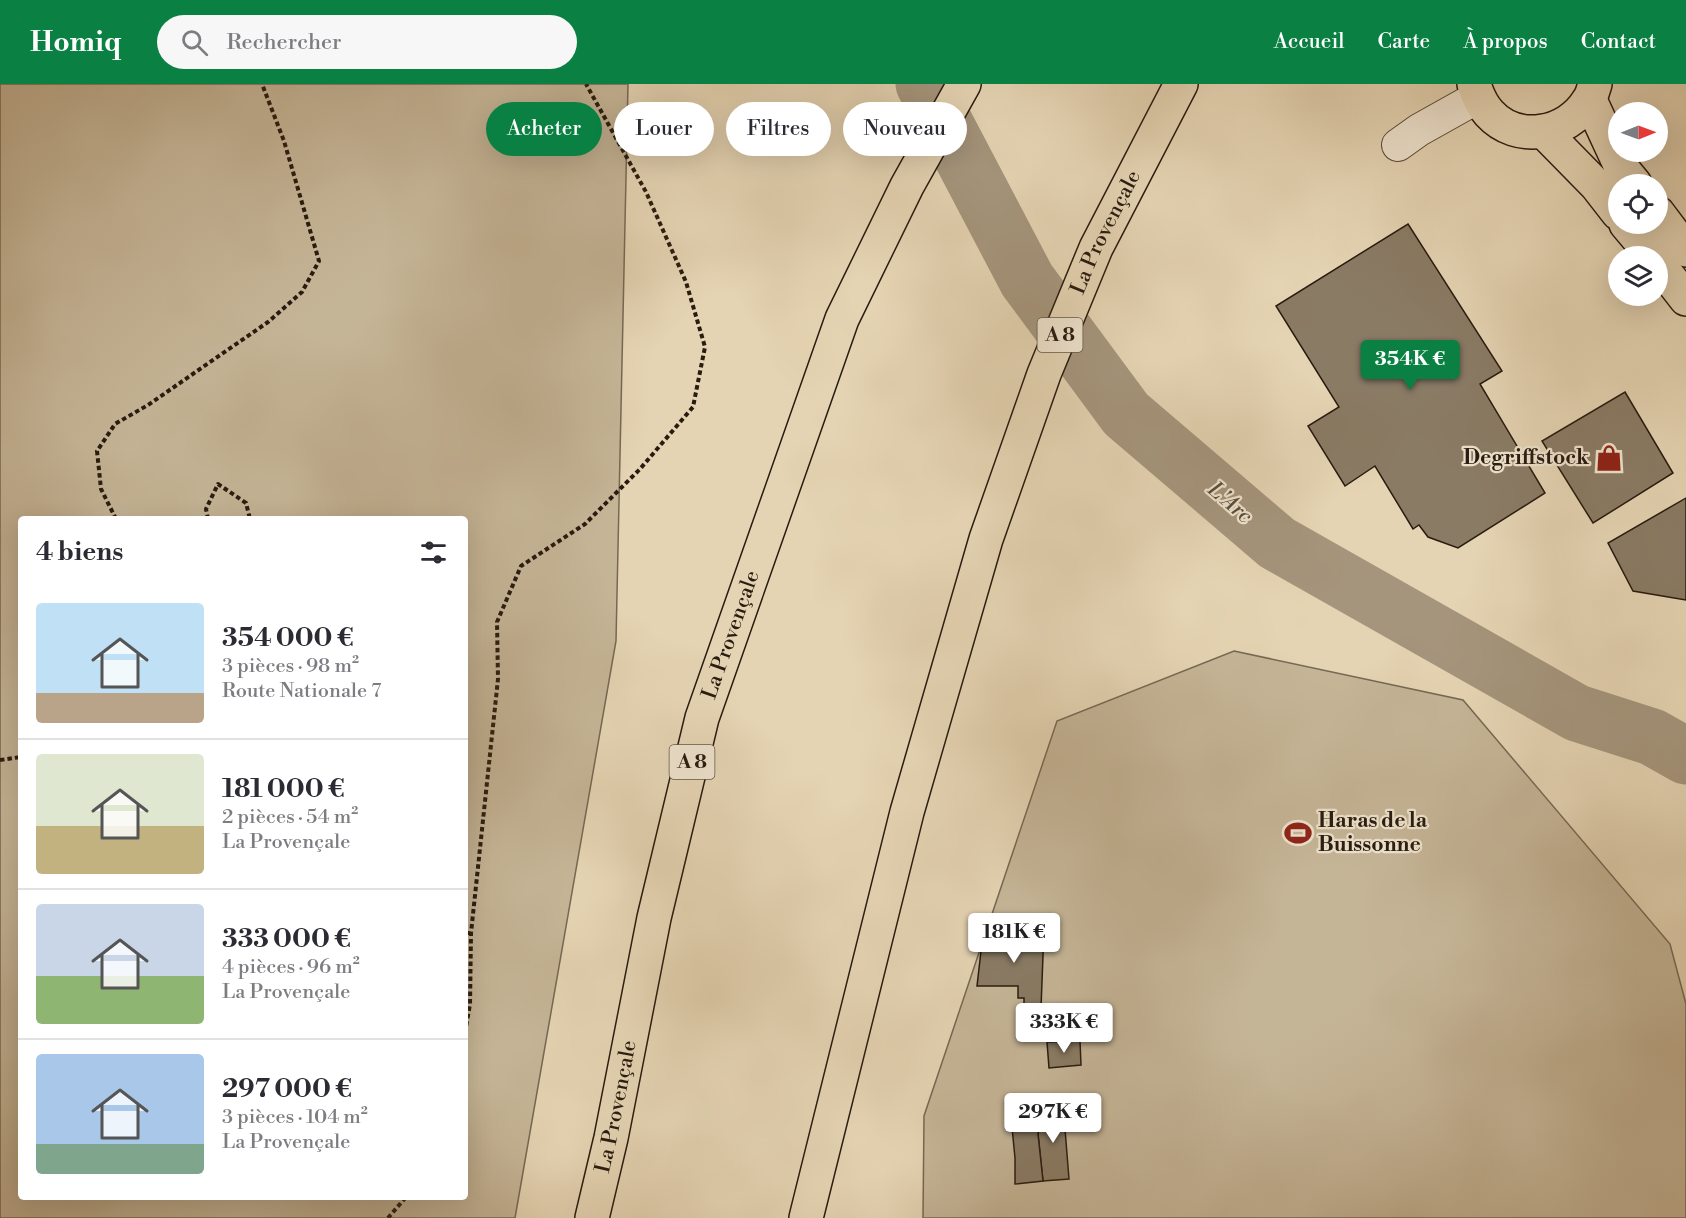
<!DOCTYPE html>
<html lang="fr">
<head>
<meta charset="utf-8">
<style>
	body { margin:0; font-family:"Libre Bodoni",serif; background:#f7f7f7; color:#2b2b33; height:100vh; display:flex; flex-direction:column; font-size:22px; white-space:nowrap }
	* { box-sizing:border-box; margin:0 }
	p { font-size:20px; color:#7c7c81 }
	.icon { flex:none; width:33px; height:33px; fill:none; stroke:currentColor; stroke-width:2; stroke-linecap:round; stroke-linejoin:round }
	.map { position:relative; flex:1; overflow:hidden }
	.panel { position:absolute; left:18px; top:432px; width:450px; height:684px; display:flex; flex-direction:column; background:#fff; border-radius:6px; box-shadow:0 6px 24px #0002 }
	.panel>* { flex:none }
	.guide { position:absolute; left:486px; top:18px; width:570px; height:54px; display:flex; gap:12px }
	.needle { width:39px; rotate:89deg }
	.tools { position:absolute; left:1608px; top:18px; display:grid; gap:12px }
	.tools a { display:grid; place-items:center; width:60px; height:60px; border-radius:50%; background:#fff; box-shadow:0 6px 24px #0002; font-size:30px }
	.price { position:absolute; translate:-50% -51px; padding:0 14px; border-radius:6px; background:#fff; color:#222; font-size:20px; line-height:39px; filter:drop-shadow(0 2px 3px #0008) }
	.price::after { content:''; position:absolute; left:50%; top:36px; width:18px; height:14px; margin-left:-9px; background:inherit; clip-path:polygon(0 0,100% 0,50% 100%) }
	.price.active { background:#0b8043; color:#fff }
	ul { padding:0; list-style:none }
	li { display:flex; align-items:center; gap:18px; height:150px; padding:0 18px }
	li+li { border-top:2px solid #e1e1e2 }
	li span { display:grid; place-items:center; flex:none; width:168px; height:120px; border-radius:6px; color:#555 }
	li>.icon { margin-inline-start:auto }
	span .icon { width:72px; height:72px; fill:#fffc; stroke-width:1 }
	li b { font-size:26px }
	h2 { display:flex; justify-content:space-between; align-items:center; height:72px; padding:0 18px; font-size:26px }
	.pill { padding:0 21px; border-radius:27px; background:#fff; box-shadow:0 6px 24px #0002; font-size:21px; line-height:54px }
	.pill.active { background:#0b8043; color:#fff }
	header { display:flex; align-items:center; gap:36px; box-sizing:border-box; height:84px; padding:0 30px; background:#0b8043; color:#fff }
	header strong { font-size:28px }
	nav { display:flex; gap:33px; margin-inline-start:auto; font-size:21px }
	.search { width:420px; height:54px; background:#f7f7f7; display:flex; align-items:center; gap:15px; box-sizing:border-box; padding:0 21px; border-radius:33px; color:#7c7c81; font-size:22px }
	.map>svg:first-child { display:block }
	.green { fill:#c5b597; stroke:#766854; stroke-width:1.5; fill-rule:evenodd }
	.lines { fill:none; stroke-linecap:round; stroke-linejoin:round }
	.river { stroke:#a5957c; stroke-width:57 }
	.building { fill:#8a7b65; stroke:#281b10; stroke-width:1.5 }
	.minor-casing { stroke:#574939; stroke-width:34 }
	.major-casing { stroke:#281b10; stroke-width:36 }
	.highway-casing { stroke:#281b10; stroke-width:36 }
	.path { stroke:#281b10; stroke-width:4; stroke-dasharray:4.5 3; stroke-linecap:butt }
	.minor { stroke:#eee3ce; stroke-width:32 }
	.major { stroke:#e5d4b3; stroke-width:33 }
	.highway { stroke:#e5d4b3; stroke-width:33 }
	.labels { text-anchor:middle; dominant-baseline:central; stroke-width:4.5; stroke-linejoin:round; paint-order:stroke }
	.shield { fill:#eee3ce; stroke:#635749; stroke-width:1.5 }
	.shield-label { font-size:20px; font-weight:bold; fill:#281b10 }
	.street-label { font-size:21px; fill:#281b10; stroke:#eee3ce }
	.poi-label { font-size:21px; font-weight:bold; fill:#281b10; stroke:#eee3ce; text-anchor:end }
	.water-label { font-size:22px; font-style:italic; fill:#5a4c3b; stroke:#eee3ce }
</style>
</head>
<body>
<header>
<strong>Homiq</strong>
<div class="search"><svg class="icon" aria-label="search" viewBox="0 0 24 24"><circle cx="10" cy="10" r="6"/><path d="M15 15l6 6"/></svg>Rechercher</div>
<nav><a>Accueil</a><a>Carte</a><a>À propos</a><a>Contact</a></nav>
</header>
<div class="map">
<svg width="1686" height="1134" viewBox="0 0 1686 1134">
	<rect width="100%" height="100%" fill="#e5d4b3"/>
	<filter id="stains"><feTurbulence type="fractalNoise" baseFrequency=".00333" numOctaves="4"/><feColorMatrix values="0 0 0 0 .2 0 0 0 0 .09 0 0 0 0 .02 0 0 0 .5 -.17"/></filter>
	<radialGradient id="worn" r=".72"><stop offset=".6" stop-color="#630" stop-opacity="0"/><stop offset="1" stop-color="#630" stop-opacity=".3"/></radialGradient>
	<g class="green">
		<path d="M0,0H628L616,557L515,1134H0ZM21,435H465V1113H21Z"/>
		<path d="M1234,567L1463,616L1670,860L1686,920V1134H923L924,1032L1057,637Z"/>
	</g>
	<g class="lines">
		<path class="river" d="M924,0L1027,196L1126,330L1277,459L1577,629L1652,653L1686,672"/>
	</g>
	<g class="building">
		<path d="M1408,140L1502,287L1480,300L1545,409L1458,464L1428,453L1419,441L1413,445L1375,382L1345,402L1308,342L1339,323L1276,222Z"/>
		<path d="M1625,308L1673,389L1593,439L1542,357Z"/>
		<path d="M1686,414V516L1633,507L1608,459Z"/>
		<path d="M1044,845L1041,924L1024,926V914H1018V902H977L983,850Z"/>
		<path d="M1080,957L1081,981L1049,984L1047,958Z"/>
		<path d="M1063,1020L1069,1095L1043,1097L1038,1050L1042,1031L1047,1022Z"/>
		<path d="M1047,1022L1042,1031L1011,1033L1010,1025Z"/>
		<path d="M1042,1031L1038,1050L1043,1097L1015,1100V1074L1011,1033Z"/>
	</g>
	<g class="lines">
		<defs>
			<path id="minor" d="M1398,61L1419,46L1478,13"/>
			<g id="major">
				<path d="M1474,0C1477,10 1481,20 1489,29C1517,60 1567,51 1588,17C1592,12 1593,6 1595,0"/>
				<path d="M1590,16L1621,83L1635,100"/>
				<path d="M1544,48L1597,102L1618,129"/>
				<path d="M1658,129L1686,166"/>
				<path d="M1626,140L1653,172"/>
				<path d="M1658,179L1686,215"/>
			</g>
			<g id="highway">
				<path id="s1" d="M592,1134L611,1054L654,834L702,634L842,235L907,102L964,0"/>
				<path id="s2" d="M806,1134L907,728L986,455L1044,290L1096,164L1181,0"/>
			</g>
		</defs>
		<use href="#minor" class="minor-casing"/>
		<use href="#major" class="major-casing"/>
		<use href="#highway" class="highway-casing"/>
		<g class="path">
			<path d="M116,435L101,405L97,367L115,340L148,321L268,238L302,208L319,177L284,57L262,0"/>
			<path d="M208,435L206,425L218,400L246,419L250,435"/>
			<path d="M0,676L21,673"/>
			<path d="M465,849H471"/>
			<path d="M465,949L470,920L471,849L498,595L497,538L521,482L585,440L640,385L693,323L705,263L686,198L646,108L586,0"/>
			<path d="M388,1134L406,1113"/>
		</g>
		<use href="#minor" class="minor"/>
		<use href="#major" class="major"/>
		<use href="#highway" class="highway"/>
	</g>
	<defs>
		<symbol id="shop-bare" viewBox="-9 -9 18 18"><path d="M-5-2.5h2.3a2.7 3.5 0 0 1 5.4 0H5L5.5 6h-11ZM-1.5-2.5h3a1.5 2.3 0 0 0-3 0Z" fill="#8f2418" stroke="#eee3ce" stroke-width="2.5" paint-order="stroke"/></symbol>
		<symbol id="stadium-bare" viewBox="-9 -9 18 18"><path d="M0-5a6.5 5 0 1 0 0 10a6.5 5 0 1 0 0-10ZM-3.5-1.8h7v3.6h-7Z" fill="#8f2418" stroke="#eee3ce" stroke-width="2.5" paint-order="stroke"/></symbol>
	</defs>
	<g fill-rule="evenodd">
		<use href="#shop-bare" x="1590" y="355" width="38" height="38"/>
		<use href="#stadium-bare" x="1279" y="730" width="38" height="38"/>
	</g>
	<g class="labels">
		<g class="shield">
			<rect x="1037.5" y="234" width="45" height="34" rx="4.5"/>
			<rect x="669.5" y="661" width="45" height="34" rx="4.5"/>
		</g>
		<g class="shield-label">
			<text x="1060" y="251">A 8</text>
			<text x="692" y="678">A 8</text>
		</g>
		<g class="street-label">
			<text stroke="none"><textPath href="#s2" startOffset="1032">La Provençale</textPath></text>
			<text stroke="none"><textPath href="#s1" startOffset="600">La Provençale</textPath></text>
			<text stroke="none"><textPath href="#s1" startOffset="114">La Provençale</textPath></text>
		</g>
		<g class="poi-label">
			<text x="1589" y="374">Degriffstock</text>
			<text x="1318" y="737" text-anchor="start">Haras de la<tspan x="1318" dy="24">Buissonne</tspan></text>
		</g>
		<g class="water-label">
			<text transform="translate(1230 419) rotate(41)">L'Arc</text>
		</g>
	</g>
	<rect width="100%" height="100%" filter="url(#stains)"/>
	<rect width="100%" height="100%" fill="url(#worn)"/>
</svg>
<div class="tools">
<a><svg class="needle" viewBox="-14 -14 28 28"><path d="M0-13l5 13h-10z" fill="#e53935"/><path d="M0 13l5-13h-10z" fill="#7c7c81"/></svg></a>
<a><svg class="icon" aria-label="locate" viewBox="0 0 24 24"><circle cx="12" cy="12" r="6"/><path d="M12 2v4M12 18v4M2 12h4M18 12h4"/></svg></a>
<a><svg class="icon" aria-label="layers" viewBox="0 0 24 24"><path d="M12 4l9 5-9 5-9-5zM3 14l9 5 9-5"/></svg></a>
</div>
<b class="price active" style="left:1410px;top:307px">354K €</b>
<b class="price" style="left:1014px;top:880px">181K €</b>
<b class="price" style="left:1064px;top:970px">333K €</b>
<b class="price" style="left:1053px;top:1060px">297K €</b>
<div class="guide">
<a class="pill active">Acheter</a>
<a class="pill">Louer</a>
<a class="pill">Filtres</a>
<a class="pill">Nouveau</a>
</div>
<section class="panel">
<h2>4 biens<svg class="icon" aria-label="filters" viewBox="0 0 24 24"><path d="M4 7h16M4 17h16"/><circle cx="9" cy="7" r="2"/><circle cx="15" cy="17" r="2"/></svg></h2>
<ul>
<li><span style="background:linear-gradient(#bfe0f5 75%,#b9a48a 0)"><svg class="icon" aria-label="home" viewBox="0 0 24 24"><path d="M3 11l9-7 9 7M6 9v11h12V9"/></svg></span><div><b>354 000 €</b><p>3 pièces · 98 m²</p><p>Route Nationale 7</p></div></li>
<li><span style="background:linear-gradient(#dfe7d0 60%,#c2b280 0)"><svg class="icon" aria-label="home" viewBox="0 0 24 24"><path d="M3 11l9-7 9 7M6 9v11h12V9"/></svg></span><div><b>181 000 €</b><p>2 pièces · 54 m²</p><p>La Provençale</p></div></li>
<li><span style="background:linear-gradient(#c9d6e8 60%,#8fb573 0)"><svg class="icon" aria-label="home" viewBox="0 0 24 24"><path d="M3 11l9-7 9 7M6 9v11h12V9"/></svg></span><div><b>333 000 €</b><p>4 pièces · 96 m²</p><p>La Provençale</p></div></li>
<li><span style="background:linear-gradient(#a9c7e8 75%,#7fa58c 0)"><svg class="icon" aria-label="home" viewBox="0 0 24 24"><path d="M3 11l9-7 9 7M6 9v11h12V9"/></svg></span><div><b>297 000 €</b><p>3 pièces · 104 m²</p><p>La Provençale</p></div></li>
</ul>
</section>
</div>
</body>
</html>
